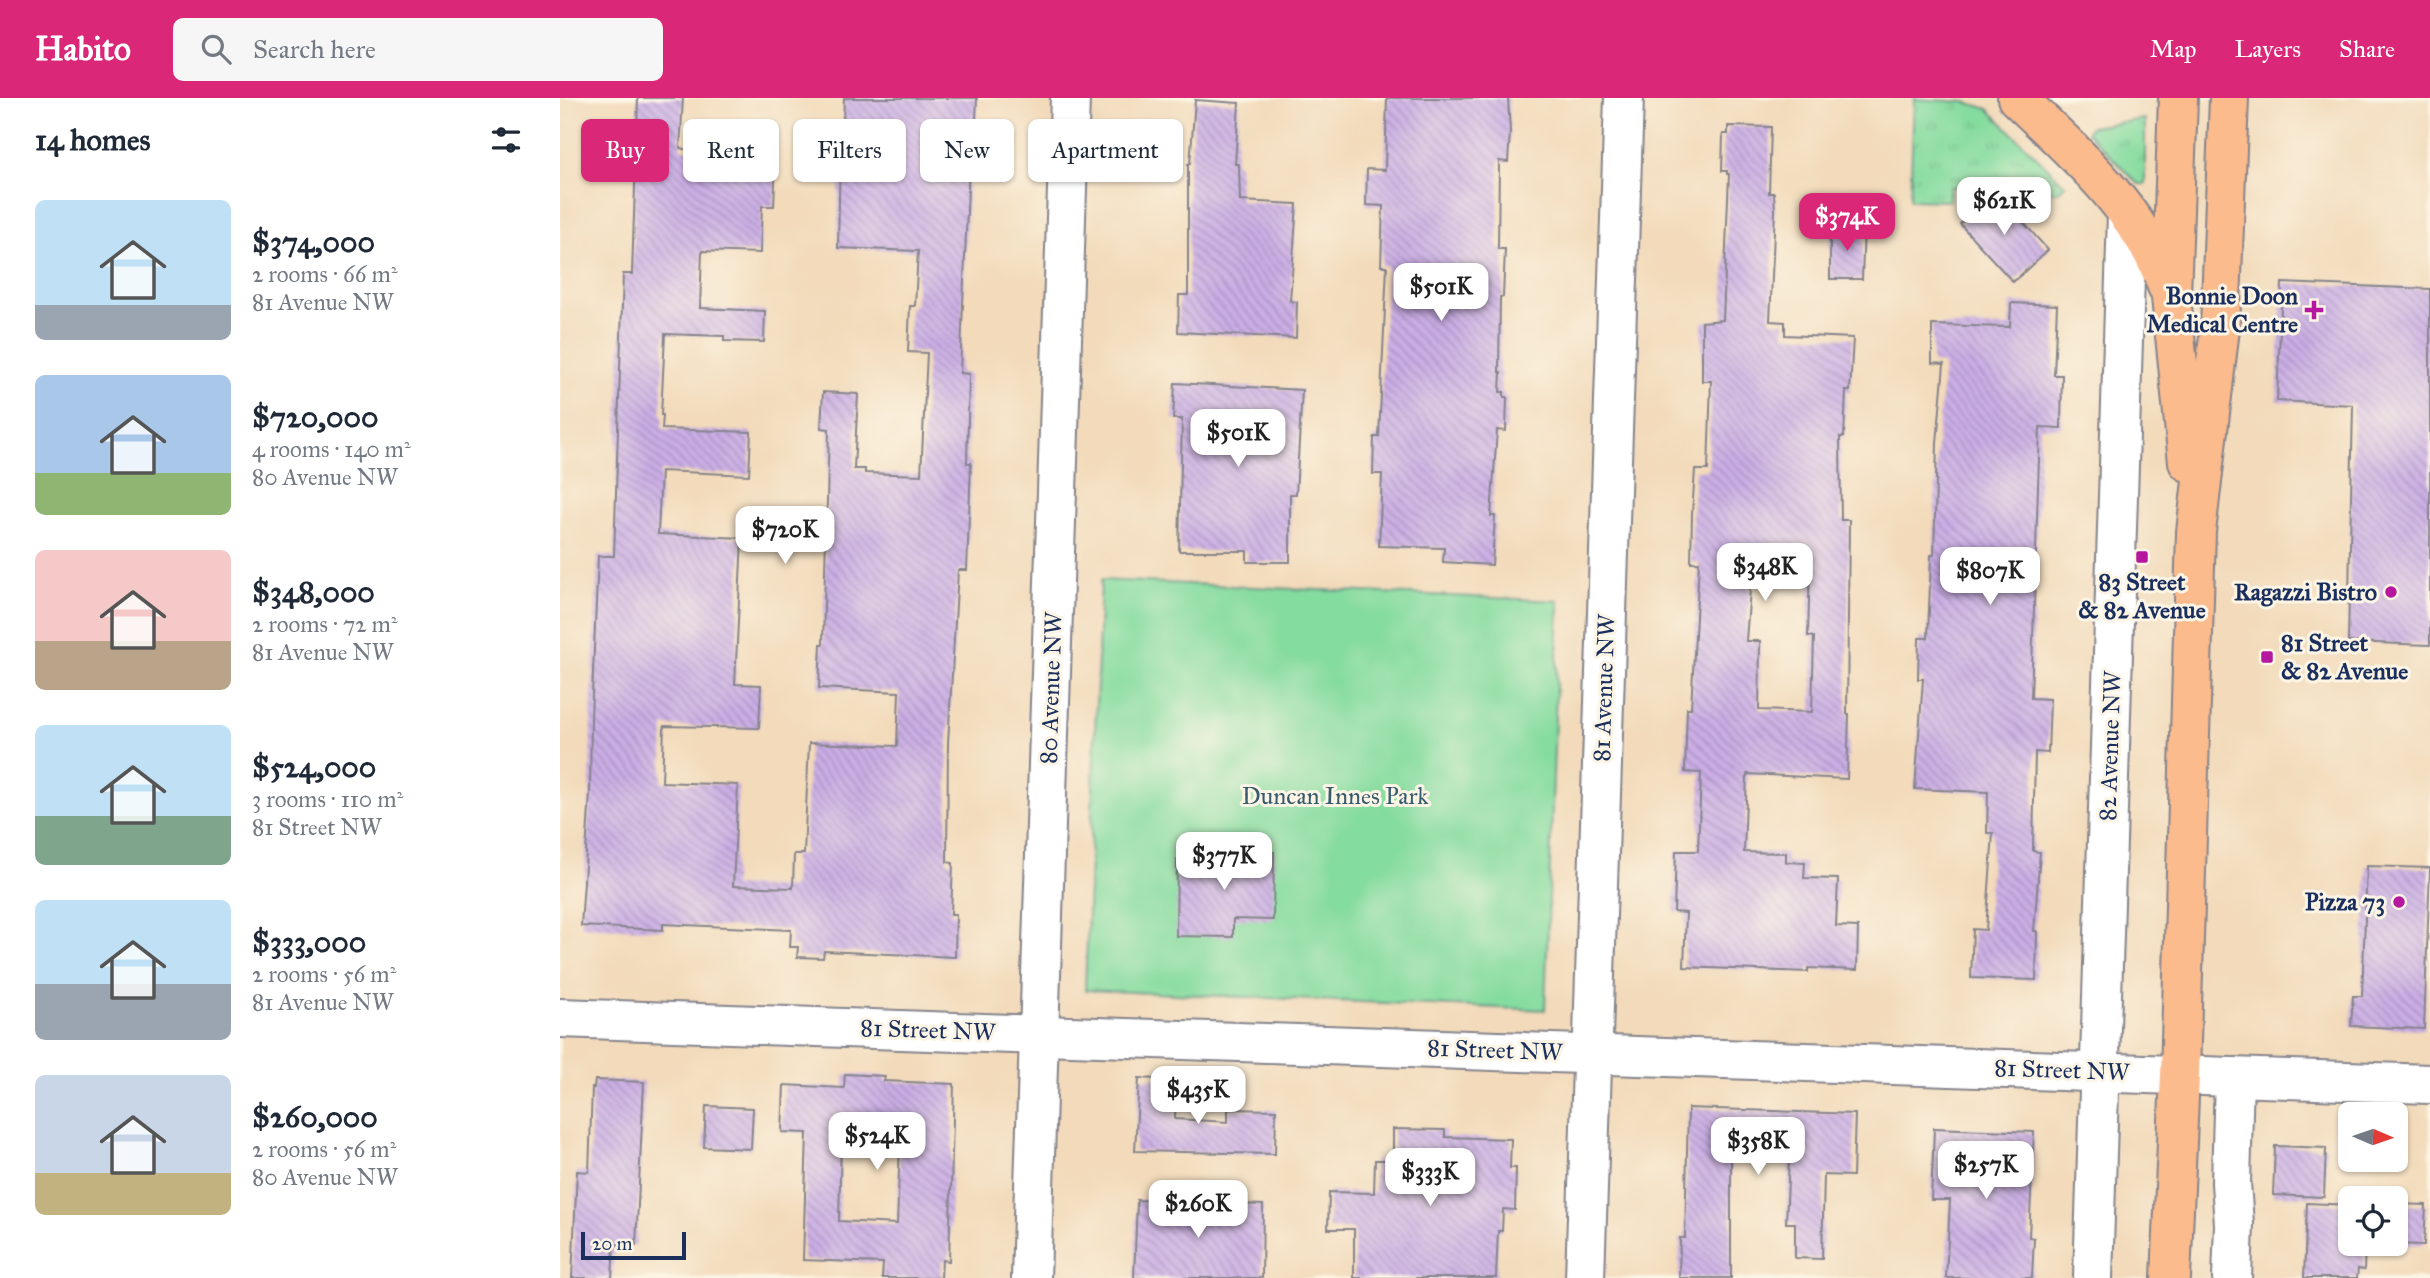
<!DOCTYPE html>
<html lang="en">
<head>
<meta charset="utf-8">
<style>
	body { margin:0; font-family:"IM FELL Great Primer",serif; background:#f6f6f7; color:#1f2937; height:100vh; display:flex; flex-direction:column; font-size:26px; white-space:nowrap }
	* { box-sizing:border-box; margin:0 }
	p { font-size:23px; color:#747a83 }
	.icon { flex:none; width:38px; height:38px; fill:none; stroke:currentColor; stroke-width:2; stroke-linecap:round; stroke-linejoin:round }
	.map { position:relative; flex:1; overflow:hidden }
	.panel { display:flex; flex-direction:column; background:#fff; width:560px }
	.panel>* { flex:none }
	.hud { position:absolute; left:21px; top:21px; width:665px; height:63px; display:flex; gap:14px }
	.needle { width:46px; rotate:92deg }
	.buttons { position:absolute; left:1778px; top:1004px; display:grid; gap:14px }
	.buttons a { display:grid; place-items:center; width:70px; height:70px; border-radius:10px; background:#fff; box-shadow:0 2px 5px #0004; font-size:35px }
	.scale { position:absolute; left:21px; bottom:18px; width:105px; box-sizing:border-box; padding-left:7px; border:4px solid #1b2f5e; border-top:0; font-size:19px; line-height:24px; white-space:nowrap; color:#1b2f5e; -webkit-text-stroke:5px #fcf5e5; paint-order:stroke }
	.price { position:absolute; translate:-50% -60px; padding:0 16px; border-radius:14px; background:#fff; color:#222; font-size:23px; line-height:46px; filter:drop-shadow(0 2px 4px #0008) }
	.price::after { content:''; position:absolute; left:50%; top:42px; width:21px; height:16px; margin-left:-10px; background:inherit; clip-path:polygon(0 0,100% 0,50% 100%) }
	.price.current { background:#db2777; color:#fff }
	ul { padding:0; list-style:none }
	li { display:flex; align-items:center; gap:21px; height:175px; padding:0 35px }
	li span { display:grid; place-items:center; flex:none; width:196px; height:140px; border-radius:10px; color:#555 }
	li>.icon { margin-inline-start:auto }
	span .icon { width:84px; height:84px; fill:#fffc; stroke-width:1 }
	li b { font-size:30px }
	h2 { display:flex; justify-content:space-between; align-items:center; height:84px; padding:0 35px; font-size:30px }
	.chip { padding:0 24px; border-radius:10px; background:#fff; box-shadow:0 2px 5px #0004; font-size:24px; line-height:63px }
	.chip.current { background:#db2777; color:#fff }
	header { display:flex; align-items:center; gap:42px; box-sizing:border-box; height:98px; padding:0 35px; background:#db2777; color:#fff }
	header strong { font-size:33px }
	nav { display:flex; gap:38px; margin-inline-start:auto; font-size:24px }
	.search { width:490px; height:63px; background:#f6f6f7; display:flex; align-items:center; gap:18px; box-sizing:border-box; padding:0 24px; border-radius:10px; color:#747a83; font-size:26px }
	main { display:flex; flex:1; min-height:0 }
	.map>svg:first-child { display:block }
	.grass { fill:url(#grass-tufts); stroke:#50867e; stroke-width:2 }
	.park { fill:#85dc9f; stroke:#50867e; stroke-width:2 }
	.building { fill:url(#building-back-hatch); fill-rule:evenodd }
	.lines { fill:none; stroke-linecap:round; stroke-linejoin:round }
	.minor-casing { stroke:#86848c; stroke-width:42 }
	.major-casing { stroke:#86848c; stroke-width:42 }
	.minor { stroke:#fff; stroke-width:38 }
	.major { stroke:#fbbb8d; stroke-width:38 }
	.poi-dot { fill:#b5179e; stroke:#fcf5e5; stroke-width:2.5 }
	.labels { text-anchor:middle; dominant-baseline:central; stroke-width:6; stroke-linejoin:round; paint-order:stroke }
	.poi-label { font-size:24px; font-weight:bold; fill:#1b2f5e; stroke:#fcf5e5; text-anchor:end }
	.street-label { font-size:24px; fill:#1b2f5e; stroke:#fcf5e5 }
	.park-label { font-size:24px; fill:#365a6e; stroke:#fcf5e5 }
</style>
</head>
<body>
<header>
<strong>Habito</strong>
<div class="search"><svg class="icon" aria-label="search" viewBox="0 0 24 24"><circle cx="10" cy="10" r="6"/><path d="M15 15l6 6"/></svg>Search here</div>
<nav><a>Map</a><a>Layers</a><a>Share</a></nav>
</header>
<main>
<section class="panel">
<h2>14 homes<svg class="icon" aria-label="filters" viewBox="0 0 24 24"><path d="M4 7h16M4 17h16"/><circle cx="9" cy="7" r="2"/><circle cx="15" cy="17" r="2"/></svg></h2>
<ul>
<li><span style="background:linear-gradient(#bfe0f5 75%,#9aa5b1 0)"><svg class="icon" aria-label="home" viewBox="0 0 24 24"><path d="M3 11l9-7 9 7M6 9v11h12V9"/></svg></span><div><b>$374,000</b><p>2 rooms · 66 m²</p><p>81 Avenue NW</p></div></li>
<li><span style="background:linear-gradient(#a9c7e8 70%,#8fb573 0)"><svg class="icon" aria-label="home" viewBox="0 0 24 24"><path d="M3 11l9-7 9 7M6 9v11h12V9"/></svg></span><div><b>$720,000</b><p>4 rooms · 140 m²</p><p>80 Avenue NW</p></div></li>
<li><span style="background:linear-gradient(#f6c9c9 65%,#b9a48a 0)"><svg class="icon" aria-label="home" viewBox="0 0 24 24"><path d="M3 11l9-7 9 7M6 9v11h12V9"/></svg></span><div><b>$348,000</b><p>2 rooms · 72 m²</p><p>81 Avenue NW</p></div></li>
<li><span style="background:linear-gradient(#bfe0f5 65%,#7fa58c 0)"><svg class="icon" aria-label="home" viewBox="0 0 24 24"><path d="M3 11l9-7 9 7M6 9v11h12V9"/></svg></span><div><b>$524,000</b><p>3 rooms · 110 m²</p><p>81 Street NW</p></div></li>
<li><span style="background:linear-gradient(#bfe0f5 60%,#9aa5b1 0)"><svg class="icon" aria-label="home" viewBox="0 0 24 24"><path d="M3 11l9-7 9 7M6 9v11h12V9"/></svg></span><div><b>$333,000</b><p>2 rooms · 56 m²</p><p>81 Avenue NW</p></div></li>
<li><span style="background:linear-gradient(#c9d6e8 70%,#c2b280 0)"><svg class="icon" aria-label="home" viewBox="0 0 24 24"><path d="M3 11l9-7 9 7M6 9v11h12V9"/></svg></span><div><b>$260,000</b><p>2 rooms · 56 m²</p><p>80 Avenue NW</p></div></li>
</ul>
</section>
<div class="map">
<svg width="1870" height="1180" viewBox="0 0 1870 1180">
	<defs>
		<pattern id="grass-tufts" width="24" height="20" patternUnits="userSpaceOnUse" patternTransform="scale(1.75)"><rect width="24" height="20" fill="#85dc9f"/><path d="M3 7l-1-3M5 7V3M7 7l1-3M15 17l-1-3M17 17v-4M19 17l1-3" fill="none" stroke="#72bd8b"/></pattern>
		<pattern id="building-back-hatch" width="6" height="6" patternUnits="userSpaceOnUse" patternTransform="scale(1.75)"><rect width="6" height="6" fill="#cbaee5"/><path d="M-1 5l2 2M0 0l6 6M5-1l2 2" fill="none" stroke="#a48ebd"/></pattern>
	</defs>
	<rect width="100%" height="100%" fill="#fcf5e5"/>
	<filter id="ink" filterUnits="userSpaceOnUse"><feTurbulence type="fractalNoise" baseFrequency=".0143" numOctaves="2"/><feDisplacementMap in="SourceGraphic" scale="14" xChannelSelector="R" yChannelSelector="G"/><feConvolveMatrix kernelMatrix="1 2 1 2 8 2 1 2 1" color-interpolation-filters="sRGB"/></filter>
	<filter id="wash" filterUnits="userSpaceOnUse"><feTurbulence type="fractalNoise" baseFrequency=".00686" numOctaves="4" result="noise"/><feDisplacementMap in="SourceGraphic" scale="28" xChannelSelector="R" yChannelSelector="G"/><feGaussianBlur stdDeviation="1.57" result="paint"/><feColorMatrix in="noise" values="0 0 0 0 0 0 0 0 0 0 0 0 0 0 0 0 0 1.4 0 .05"/><feComposite in="paint" operator="in"/></filter>
	<g filter="url(#wash)">
		<rect width="100%" height="100%" fill="#f2daba"/>
		<g class="grass">
			<path d="M1354,1L1406,4L1428,11L1505,87L1498,94L1390,89L1389,103L1350,102Z"/>
			<path d="M1585,21V86H1578L1527,34L1530,29Z"/>
		</g>
		<path class="park" d="M541,482L999,503L985,912L525,892Z"/>
		<g id="blocks">
			<g class="building">
				<path d="M78,0H123L120,50L149,58L216,61L214,108H202L200,155L142,153L140,210L205,213L204,244L164,243V238L105,236L101,317H103L102,331L191,334L189,377L101,373L98,436L182,440L175,586L201,587L199,630L104,628L102,684L178,687L173,788L233,790L234,756H244L249,645L337,648L339,594L259,590L261,546H263L269,331L261,330L263,294L298,296L294,371H305V375L361,377L367,255L348,254L350,208H355L358,153L278,150L280,53L282,54L284,0H417L415,44L410,43L400,275L409,276L407,365H411L407,472H398L388,645L387,764L393,765L391,816H396L395,859L264,853L263,860L237,859L238,849H230L231,832L103,826V832L21,828L30,695L31,621L38,458H54L63,176H72Z"/>
				<path d="M827,0H948L950,34L948,64L939,63L938,151H945L943,199H940L939,274H941L940,294H944V299H947L946,333L937,332L931,418H935L932,467L883,464L884,450L819,448L822,376H813L814,339H819L827,168H821L823,108L806,107L807,71L825,72Z"/>
				<path d="M635,2L679,5L675,66H679L680,103L737,106L730,203L737,204L736,240L618,234L619,197H628V66H630Z"/>
				<path d="M1168,28L1211,29L1209,95H1214L1215,112L1210,223L1225,224V237L1293,240L1290,293H1286L1284,339H1280L1281,422H1289L1287,616H1289L1287,681L1187,676L1184,754L1226,755V764L1245,765L1244,780L1278,781L1276,828L1298,829L1297,872L1248,870V874L1124,869L1126,815L1114,814L1116,753H1138L1141,675L1125,674L1127,610H1131L1139,464H1131L1132,416L1135,372H1148L1151,283H1142V224L1163,222L1169,76H1167V73H1162L1163,36H1168ZM1192,465L1250,467L1248,538L1254,539L1252,614L1199,612L1200,543H1186Z"/>
				<path d="M1436,94L1488,152L1453,184L1400,126Z"/>
				<path d="M1270,129H1304L1302,181H1270Z"/>
				<path d="M1722,185L1870,191V547L1788,544L1793,307L1717,303Z"/>
				<path d="M1451,205L1497,207L1494,277H1502L1501,330L1480,329L1471,600L1490,601L1488,655L1475,654L1473,753L1480,754L1474,833H1477L1476,882L1411,880L1413,831L1426,832L1433,735H1427L1428,694L1355,691L1363,581H1358L1359,540H1368L1371,457H1374L1377,345L1384,266L1372,265V227L1450,229Z"/>
				<path d="M615,285L742,292L736,396H730V464H687V453H619L622,321H613Z"/>
				<path d="M648,753L714,754L713,822L673,821V839L616,838L617,762L647,763Z"/>
				<path d="M1807,768L1870,770L1864,931L1791,928L1793,898H1802Z"/>
				<path d="M285,976L325,978L324,983L394,986L389,1163L382,1162L381,1180H322L323,1165L243,1162L247,1035L222,1034L224,987L284,990ZM281,1042L340,1045L337,1126L279,1123Z"/>
				<path d="M579,980L616,982L615,1021L668,1024V1011L716,1012L715,1056L575,1053Z"/>
				<path d="M35,982L84,984L76,1147L54,1146L52,1180H12L17,1073L29,1074L32,990H34Z"/>
				<path d="M146,1008L193,1010L191,1051L144,1049Z"/>
				<path d="M1128,1010L1295,1016L1293,1078L1264,1077L1262,1161L1235,1160V1125H1226L1229,1060L1171,1059V1180H1119L1120,1140H1125Z"/>
				<path d="M1374,1030L1474,1034L1469,1139L1474,1140L1472,1180H1386L1390,1102H1371Z"/>
				<path d="M833,1031L885,1032V1039L951,1041L950,1070H956L955,1112L943,1111L942,1133H938L936,1180H794V1131H768L769,1094L814,1095L815,1062H833Z"/>
				<path d="M1715,1048L1766,1050L1764,1099L1713,1097Z"/>
				<path d="M577,1102L703,1107L702,1180H574Z"/>
				<path d="M1747,1105L1790,1107V1146H1805L1804,1172L1798,1171L1797,1180H1744Z"/>
				<path d="M1836,1106L1866,1107L1864,1147L1836,1146Z"/>
			</g>
		</g>
	</g>
	<g filter="url(#ink)">
		<use href="#blocks" fill-opacity="0" stroke="#86848c" stroke-width="2"/>
		<g class="lines">
			<defs>
				<g id="minor">
					<path d="M0,920L1870,986"/>
					<path d="M471,1180L510,0"/>
					<path d="M1025,1180L1064,0"/>
					<path d="M1533,1180L1567,117"/>
					<path d="M1672,1180L1674,1126L1671,1085L1674,979"/>
				</g>
				<g id="major">
					<path d="M1457,0C1513,53 1582,113 1607,188"/>
					<path d="M1618,0L1611,199L1628,364"/>
					<path d="M1611,1180L1620,977L1636,434L1660,230L1669,0"/>
				</g>
			</defs>
			<use href="#minor" class="minor-casing"/>
			<use href="#major" class="major-casing"/>
			<use href="#minor" class="minor"/>
			<use href="#major" class="major"/>
		</g>
	</g>
	<g class="poi-dot">
		<path d="M1750.5 201.5h7v7h7v7h-7v7h-7v-7h-7v-7h7z"/>
		<rect x="1575" y="452" width="14" height="14" rx="3.5"/>
		<circle cx="1831" cy="494" r="7"/>
		<rect x="1700" y="552" width="14" height="14" rx="3.5"/>
		<circle cx="1839" cy="804" r="7"/>
	</g>
	<g class="labels">
		<g class="poi-label">
			<text x="1738" y="198">Bonnie Doon<tspan x="1738" dy="28">Medical Centre</tspan></text>
			<text x="1582" y="484" text-anchor="middle">83 Street<tspan x="1582" dy="28">&amp; 82 Avenue</tspan></text>
			<text x="1817" y="494">Ragazzi Bistro</text>
			<text x="1721" y="545" text-anchor="start">81 Street<tspan x="1721" dy="28">&amp; 82 Avenue</tspan></text>
			<text x="1825" y="804">Pizza 73</text>
		</g>
		<g class="street-label">
			<text transform="translate(491 590) rotate(-88)">80 Avenue NW</text>
			<text transform="translate(1044 590) rotate(-88)">81 Avenue NW</text>
			<text transform="translate(1550 648) rotate(-88)">82 Avenue NW</text>
			<text transform="translate(368 932) rotate(2)">81 Street NW</text>
			<text transform="translate(935 952) rotate(2)">81 Street NW</text>
			<text transform="translate(1502 972) rotate(2)">81 Street NW</text>
		</g>
		<g class="park-label">
			<text x="775" y="698">Duncan Innes Park</text>
		</g>
	</g>
</svg>
<div class="buttons">
<a><svg class="needle" viewBox="-14 -14 28 28"><path d="M0-13l5 13h-10z" fill="#e53935"/><path d="M0 13l5-13h-10z" fill="#747a83"/></svg></a>
<a><svg class="icon" aria-label="locate" viewBox="0 0 24 24"><circle cx="12" cy="12" r="6"/><path d="M12 2v4M12 18v4M2 12h4M18 12h4"/></svg></a>
</div>
<div class="scale">20 m</div>
<b class="price" style="left:1444px;top:139px">$621K</b>
<b class="price current" style="left:1287px;top:155px">$374K</b>
<b class="price" style="left:881px;top:225px">$501K</b>
<b class="price" style="left:678px;top:371px">$501K</b>
<b class="price" style="left:225px;top:468px">$720K</b>
<b class="price" style="left:1205px;top:505px">$348K</b>
<b class="price" style="left:1430px;top:509px">$807K</b>
<b class="price" style="left:664px;top:794px">$377K</b>
<b class="price" style="left:638px;top:1028px">$435K</b>
<b class="price" style="left:317px;top:1074px">$524K</b>
<b class="price" style="left:1198px;top:1079px">$358K</b>
<b class="price" style="left:1426px;top:1103px">$257K</b>
<b class="price" style="left:870px;top:1110px">$333K</b>
<b class="price" style="left:638px;top:1142px">$260K</b>
<div class="hud">
<a class="chip current">Buy</a>
<a class="chip">Rent</a>
<a class="chip">Filters</a>
<a class="chip">New</a>
<a class="chip">Apartment</a>
</div>
</div>
</main>
</body>
</html>
